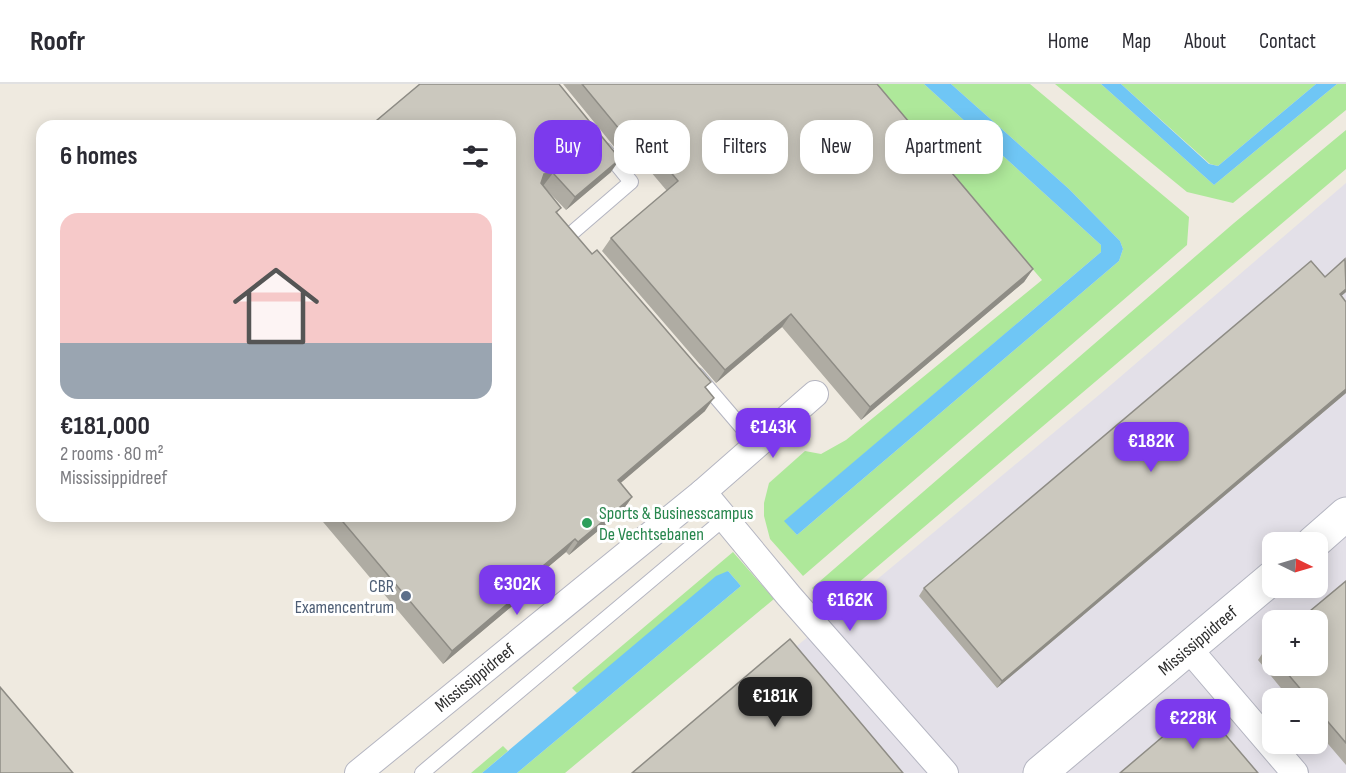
<!DOCTYPE html>
<html lang="en">
<head>
<meta charset="utf-8">
<style>
	body { margin:0; font-family:"Sofia Sans Condensed",sans-serif; background:#f2f2f3; color:#2b2b33; height:100vh; display:flex; flex-direction:column; font-size:22px; white-space:nowrap }
	* { box-sizing:border-box; margin:0 }
	p { font-size:20px; color:#7c7c81 }
	.icon { flex:none; width:33px; height:33px; fill:none; stroke:currentColor; stroke-width:2; stroke-linecap:round; stroke-linejoin:round }
	.map { position:relative; flex:1; overflow:hidden }
	.drawer { position:absolute; left:36px; top:36px; width:480px; height:402px; display:flex; flex-direction:column; background:#fff; border-radius:18px; box-shadow:0 3px 15px #0003 }
	.drawer>* { flex:none }
	.top-card { position:absolute; left:534px; top:36px; width:570px; height:54px; display:flex; gap:12px }
	.needle { width:39px; rotate:95deg }
	.controls { position:absolute; left:1262px; top:448px; display:grid; gap:12px }
	.controls a { display:grid; place-items:center; width:66px; height:66px; border-radius:12px; background:#fff; box-shadow:0 3px 15px #0003; font-size:30px }
	.price { position:absolute; translate:-50% -51px; padding:0 14px; border-radius:12px; background:#7c3aed; color:#fff; font-size:20px; line-height:39px; filter:drop-shadow(0 2px 3px #0008) }
	.price::after { content:''; position:absolute; left:50%; top:36px; width:18px; height:14px; margin-left:-9px; background:inherit; clip-path:polygon(0 0,100% 0,50% 100%) }
	.price.current { background:#222; color:#fff }
	ul { padding:0; list-style:none }
	li { display:grid; align-content:center; gap:12px; height:318px; padding:0 24px }
	li span { display:grid; place-items:center; height:186px; border-radius:18px; color:#555 }
	li>.icon { margin-inline-start:auto }
	span .icon { width:108px; height:108px; fill:#fffc; stroke-width:1 }
	li b { font-size:26px }
	h2 { display:flex; justify-content:space-between; align-items:center; height:72px; padding:0 24px; font-size:26px }
	.pill { padding:0 21px; border-radius:18px; background:#fff; box-shadow:0 3px 15px #0003; font-size:21px; line-height:54px }
	.pill.current { background:#7c3aed; color:#fff }
	header { display:flex; align-items:center; gap:36px; box-sizing:border-box; height:84px; padding:0 30px; background:#fff; border-bottom:2px solid #e1e1e2 }
	header strong { font-size:28px }
	nav { display:flex; gap:33px; margin-inline-start:auto; font-size:21px }
	.map>svg:first-child { display:block }
	.industrial { fill:#e3e0e8; fill-rule:evenodd }
	.green { fill:#aee89a }
	.water { fill:#6fc6f5 }
	.lines { fill:none; stroke-linecap:round; stroke-linejoin:round }
	.lane-casing { stroke:#b4b5c1; stroke-width:16 }
	.street-casing { stroke:#b4b5c1; stroke-width:28 }
	.secondary-casing { stroke:#b4b5c1; stroke-width:35 }
	.lane { stroke:#fff; stroke-width:14 }
	.street { stroke:#fff; stroke-width:26 }
	.secondary { stroke:#fff; stroke-width:33 }
	.wall { fill:#afaca3 }
	.shaded-wall { fill:#8e8c85 }
	.building { fill:#cbc8be; stroke:#8e8c85; stroke-width:1.5 }
	.leisure-dot { fill:#2e9e5b; stroke:#fff; stroke-width:2 }
	.service-dot { fill:#5c6f8a; stroke:#fff; stroke-width:2 }
	.labels { text-anchor:middle; dominant-baseline:central; stroke-width:6; stroke-linejoin:round; paint-order:stroke }
	.leisure-label { font-size:18px; fill:#27864d; stroke:#fff; text-anchor:start }
	.service-label { font-size:18px; fill:#4e5e75; stroke:#fff; text-anchor:end }
	.street-label { font-size:18px; fill:#2e2e2e; stroke:#fff }
</style>
</head>
<body>
<header>
<strong>Roofr</strong>
<nav><a>Home</a><a>Map</a><a>About</a><a>Contact</a></nav>
</header>
<div class="map">
<svg width="1346" height="689" viewBox="0 0 1346 689">
	<rect width="100%" height="100%" fill="#efeae0"/>
	<path class="industrial" d="M1346,99V689H644L1105,306ZM1272,459H1317V504H1272ZM1272,537H1317V582H1272ZM1272,615H1317V660H1272Z"/>
	<g class="green">
		<path d="M874,0H924L1101,161V168L785,437L797,451L1119,177L1123,165L1120,157L1069,105L951,0H1030L1189,133L1187,161L803,492L770,455L764,432V419L769,399L805,367L821,370L846,356L1042,196Z"/>
		<path d="M1055,0H1101L1214,101L1337,0H1346V26L1233,119L1187,108Z"/>
		<path d="M1121,0H1316L1218,82L1210,80Z"/>
		<path d="M1346,46V85L851,505L853,509L832,527L812,504L1234,139Z"/>
		<path d="M733,468L774,515L565,689H517L741,502L728,487L577,609L572,604Z"/>
		<path d="M503,662L508,667L482,689H471Z"/>
	</g>
	<g class="water">
		<path d="M924,0H951L1069,105L1120,157L1123,165L1119,177L797,451L784,437L1101,168V161Z"/>
		<path d="M1101,0H1121L1209,80L1218,82L1316,0H1337L1214,101Z"/>
		<path d="M728,487L741,502L517,689H482L716,492Z"/>
	</g>
	<g class="lines">
		<defs>
			<g id="lane">
				<path d="M573,148L631,98L605,66"/>
				<path d="M697,291L756,360"/>
				<path d="M422,689L725,434"/>
			</g>
			<g id="street">
				<path d="M703,408L789,512L945,689"/>
				<path d="M1189,565L1295,689"/>
				<path d="M358,689L703,408L815,310"/>
			</g>
			<g id="secondary">
				<path d="M1313,459L1346,430"/>
				<path d="M1040,689L1272,494"/>
			</g>
		</defs>
		<use href="#lane" class="lane-casing"/>
		<use href="#street" class="street-casing"/>
		<use href="#secondary" class="secondary-casing"/>
		<use href="#lane" class="lane"/>
		<use href="#street" class="street"/>
		<use href="#secondary" class="secondary"/>
	</g>
	<g class="wall">
		<path d="M420,0L611,88L566,126L543,102L561,124L557,129L706,305L705,327L620,399L632,413L623,426L569,471L566,468L524,503L517,518L443,580L318,432H510Z"/>
		<path d="M563,0H877L1033,185L1024,198L861,336L782,243L716,299L602,167L611,154L667,107L634,68L625,76Z"/>
		<path d="M1346,176V208L1341,212L1346,218V309L997,604L919,512L924,504Z"/>
		<path d="M1346,497V681L1317,647V615H1290L1258,576L1266,564L1272,559V582H1317Z"/>
	</g>
	<g class="shaded-wall">
		<path d="M643,55L634,68L625,76L634,63Z"/>
		<path d="M620,75L611,88L566,126L575,113Z"/>
		<path d="M553,89L543,102L535,103L544,90Z"/>
		<path d="M1033,185L1024,198L861,336L870,323Z"/>
		<path d="M1346,205V208L1334,218L1340,210Z"/>
		<path d="M791,230L782,243L716,299L725,286Z"/>
		<path d="M1346,305V309L997,604L1002,597Z"/>
		<path d="M714,314L705,327L609,409L618,396Z"/>
		<path d="M632,413L623,426L569,471L578,458Z"/>
		<path d="M575,455L566,468L522,505V500Z"/>
		<path d="M526,504L517,518L443,580L452,567Z"/>
	</g>
	<g class="building">
		<path d="M420,0H559L620,75L575,113L553,89L544,90L541,99L561,124L556,128L592,170L597,166L711,298L705,303L714,314L618,396L632,413L578,458L575,455L531,492L522,500L526,504L452,567L338,432H510V42H370Z"/>
		<path d="M582,0H877L1033,185L870,323L791,230L725,286L611,154L678,97L643,55L634,63Z"/>
		<path d="M1345,175L1346,205L1340,210L1346,218V305L1002,597L924,504L1311,177L1325,193Z"/>
		<path d="M1346,497V659L1317,625V615H1309L1281,582H1317V537H1298Z"/>
		<path d="M790,555L903,689H632Z"/>
		<path d="M1272,559V572L1266,564Z"/>
		<path d="M0,603L73,689H0Z"/>
		<path d="M1200,621L1258,689H1120Z"/>
	</g>
	<circle class="leisure-dot" cx="587" cy="439" r="6"/>
	<circle class="service-dot" cx="406" cy="512" r="6"/>
	<g class="labels">
		<g class="leisure-label">
			<text x="599" y="429">Sports &amp; Businesscampus<tspan x="599" dy="21">De Vechtsebanen</tspan></text>
		</g>
		<g class="service-label">
			<text x="394" y="502">CBR<tspan x="394" dy="21">Examencentrum</tspan></text>
		</g>
		<g class="street-label">
			<text transform="translate(1198 557) rotate(-40)">Mississippidreef</text>
			<text transform="translate(475 594) rotate(-39)">Mississippidreef</text>
		</g>
	</g>
</svg>
<div class="controls">
<a><svg class="needle" viewBox="-14 -14 28 28"><path d="M0-13l5 13h-10z" fill="#e53935"/><path d="M0 13l5-13h-10z" fill="#7c7c81"/></svg></a>
<a>+</a>
<a>−</a>
</div>
<b class="price" style="left:773px;top:375px">€143K</b>
<b class="price" style="left:1151px;top:389px">€182K</b>
<b class="price" style="left:517px;top:532px">€302K</b>
<b class="price" style="left:850px;top:548px">€162K</b>
<b class="price current" style="left:775px;top:644px">€181K</b>
<b class="price" style="left:1193px;top:666px">€228K</b>
<div class="top-card">
<a class="pill current">Buy</a>
<a class="pill">Rent</a>
<a class="pill">Filters</a>
<a class="pill">New</a>
<a class="pill">Apartment</a>
</div>
<section class="drawer">
<h2>6 homes<svg class="icon" aria-label="filters" viewBox="0 0 24 24"><path d="M4 7h16M4 17h16"/><circle cx="9" cy="7" r="2"/><circle cx="15" cy="17" r="2"/></svg></h2>
<ul>
<li><span style="background:linear-gradient(#f6c9c9 70%,#9aa5b1 0)"><svg class="icon" aria-label="home" viewBox="0 0 24 24"><path d="M3 11l9-7 9 7M6 9v11h12V9"/></svg></span><div><b>€181,000</b><p>2 rooms · 80 m²</p><p>Mississippidreef</p></div></li>
</ul>
</section>
</div>
</body>
</html>
